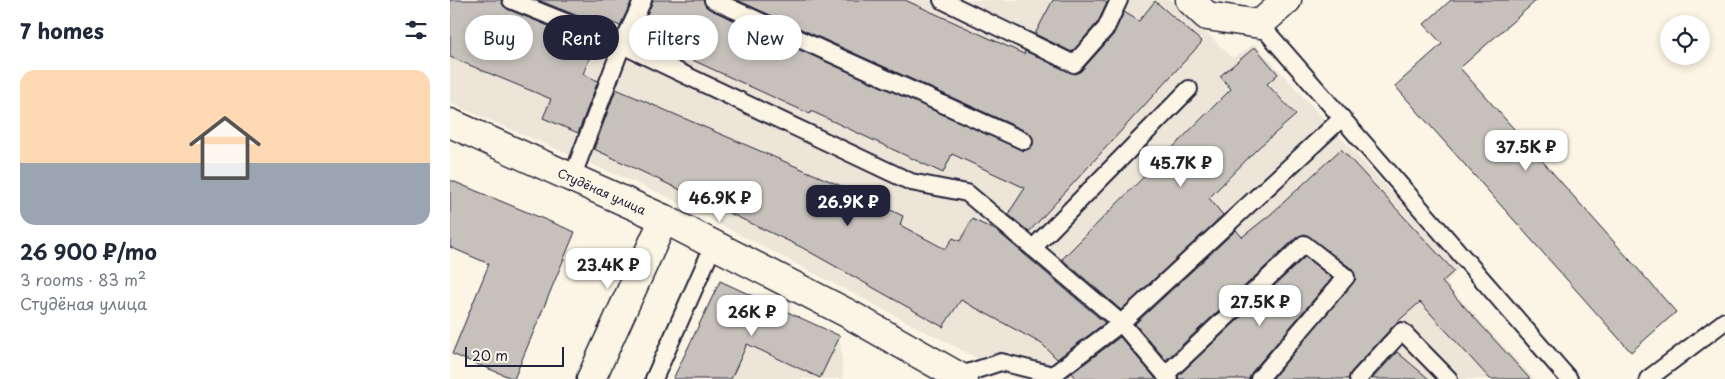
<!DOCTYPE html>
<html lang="en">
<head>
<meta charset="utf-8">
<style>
	body { margin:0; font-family:"Playpen Sans",sans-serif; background:#f2f2f3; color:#1f2937; height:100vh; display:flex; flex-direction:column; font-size:19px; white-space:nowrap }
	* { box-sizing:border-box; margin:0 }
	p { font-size:16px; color:#747a83 }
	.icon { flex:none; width:28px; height:28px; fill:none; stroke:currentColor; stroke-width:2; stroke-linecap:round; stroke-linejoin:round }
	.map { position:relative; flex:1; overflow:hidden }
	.panel { display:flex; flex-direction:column; background:#fff; width:450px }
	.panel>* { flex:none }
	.banner { position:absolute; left:15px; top:15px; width:475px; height:45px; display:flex; gap:10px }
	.tools { position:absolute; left:1210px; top:15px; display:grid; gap:10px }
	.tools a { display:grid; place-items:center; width:50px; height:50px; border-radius:50%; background:#fff; box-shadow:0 2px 8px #0003; font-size:25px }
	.scale { position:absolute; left:15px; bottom:12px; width:99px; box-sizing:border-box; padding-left:5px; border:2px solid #22223b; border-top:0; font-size:14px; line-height:18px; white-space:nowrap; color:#22223b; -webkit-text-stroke:4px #fcf5e5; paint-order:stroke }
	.price { position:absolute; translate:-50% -42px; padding:0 11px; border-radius:10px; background:#fff; color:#222; font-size:16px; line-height:32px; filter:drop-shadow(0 1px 2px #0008) }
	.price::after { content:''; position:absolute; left:50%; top:30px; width:15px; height:11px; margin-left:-8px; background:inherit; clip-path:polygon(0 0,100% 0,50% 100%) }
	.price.selected { background:#22223b; color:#fff }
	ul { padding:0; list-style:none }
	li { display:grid; align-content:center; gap:10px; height:265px; padding:0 20px }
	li+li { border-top:1px solid #e0e1e3 }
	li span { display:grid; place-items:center; height:155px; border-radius:15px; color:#555 }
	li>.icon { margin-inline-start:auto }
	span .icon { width:90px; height:90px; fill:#fffc; stroke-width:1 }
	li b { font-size:21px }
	h2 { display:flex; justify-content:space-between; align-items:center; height:60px; padding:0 20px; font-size:21px }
	.tag { padding:0 18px; border-radius:22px; background:#fff; box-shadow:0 2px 8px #0003; font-size:18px; line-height:45px }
	.tag.selected { background:#22223b; color:#fff }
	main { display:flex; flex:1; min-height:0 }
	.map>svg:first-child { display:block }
	.built { fill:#ece5d8 }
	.building { fill:#c6c1bb; stroke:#22223b }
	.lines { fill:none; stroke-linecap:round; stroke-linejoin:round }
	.lane-casing { stroke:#22223b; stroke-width:20 }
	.street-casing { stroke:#22223b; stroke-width:31 }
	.lane { stroke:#fcf5e5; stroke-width:16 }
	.street { stroke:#fcf5e5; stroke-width:28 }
	.labels { text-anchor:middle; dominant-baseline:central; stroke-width:5; stroke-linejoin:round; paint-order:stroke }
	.street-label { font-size:12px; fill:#22223b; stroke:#fcf5e5 }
</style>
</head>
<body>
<main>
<section class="panel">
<h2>7 homes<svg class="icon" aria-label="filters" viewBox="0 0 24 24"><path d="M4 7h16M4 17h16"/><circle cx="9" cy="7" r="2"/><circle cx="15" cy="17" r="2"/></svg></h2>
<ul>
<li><span style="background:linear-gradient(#ffd9b3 60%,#9aa5b1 0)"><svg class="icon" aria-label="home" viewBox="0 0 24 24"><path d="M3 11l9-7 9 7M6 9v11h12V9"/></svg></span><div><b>26 900 ₽/mo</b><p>3 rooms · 83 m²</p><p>Студёная улица</p></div></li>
</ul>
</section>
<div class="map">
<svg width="1275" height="379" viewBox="0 0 1275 379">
	<rect width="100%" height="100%" fill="#fcf5e5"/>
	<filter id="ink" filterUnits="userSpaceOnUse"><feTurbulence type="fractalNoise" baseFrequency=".02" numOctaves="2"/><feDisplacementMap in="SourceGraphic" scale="10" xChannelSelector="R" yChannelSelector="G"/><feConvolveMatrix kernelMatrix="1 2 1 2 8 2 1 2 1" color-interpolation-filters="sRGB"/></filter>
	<g filter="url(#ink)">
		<g class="built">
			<path d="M0,0H722L783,58L805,44L1010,267L996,284L1084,379H567L216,196L0,103Z"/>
			<path d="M270,281L390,336L393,379H223Z"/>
		</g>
		<g class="building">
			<path d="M0,0H51L57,9L145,45L133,74L148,81L128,133L93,118L101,99L0,57Z"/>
			<path d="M88,0H182L170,26L156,20L153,26Z"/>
			<path d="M203,0H253L259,9L574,151L583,145L582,136L578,132L287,0H455L574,54L575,51L625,74L631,71L663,35L674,12L689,21L705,1L752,42L579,232L558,214L575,188L502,154L493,173L361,111L360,114L188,35Z"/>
			<path d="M603,0H652L657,3L648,22L622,52L585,34Z"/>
			<path d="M1001,0H1087L1010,68L1226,312L1181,352L945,86L992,44L974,24Z"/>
			<path d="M805,47L828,74L817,84L846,115L808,148L759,198L773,215L671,310L612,259L781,89L770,76Z"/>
			<path d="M166,89L389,185L453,216L450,225L495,249L503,238L510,241L522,219L547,231L655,323L607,359L592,344L511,300L493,327L351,247L144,149Z"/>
			<path d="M891,149L1004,271L992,282L1080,379H1040L970,302L945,324L901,372L898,379H822L906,279L902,269L855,234L847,237L716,360L685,324L786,230L792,237L821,214Z"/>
			<path d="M0,180L125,232L64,379L2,354L39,264L0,247Z"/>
			<path d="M855,257L882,278L801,373L799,379H729L728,376Z"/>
			<path d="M270,281L390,336L370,378L297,344L281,379H223Z"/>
			<path d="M670,337L706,379H627L622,373Z"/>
			<path d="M947,352L979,379H922Z"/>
		</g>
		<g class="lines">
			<defs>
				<g id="lane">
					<path d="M61,0L172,45L122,178"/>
					<path d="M193,0L172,45L461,182L517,193L583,248L739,89"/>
					<path d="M263,0L574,141"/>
					<path d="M492,0L624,64L656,28L669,0"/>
					<path d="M810,24L1119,379"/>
					<path d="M583,248L671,323L892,118"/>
					<path d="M715,375L854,244L896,277L809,379"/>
					<path d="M508,376L551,362L603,375L671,323L719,379"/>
					<path d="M204,379L264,244"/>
					<path d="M908,379L952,331L999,379"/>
					<path d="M1198,379L1275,321"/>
				</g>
				<g id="street">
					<path d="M740,0L757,16L810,24L837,0"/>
					<path d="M0,123L214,219L397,313L513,379"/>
					<path d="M141,379L214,219"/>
				</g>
			</defs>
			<use href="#lane" class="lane-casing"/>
			<use href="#street" class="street-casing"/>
			<use href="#lane" class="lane"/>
			<use href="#street" class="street"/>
		</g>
	</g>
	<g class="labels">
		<g class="street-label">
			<text transform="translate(152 191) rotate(24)">Студёная улица</text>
		</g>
	</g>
</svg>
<div class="tools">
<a><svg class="icon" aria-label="locate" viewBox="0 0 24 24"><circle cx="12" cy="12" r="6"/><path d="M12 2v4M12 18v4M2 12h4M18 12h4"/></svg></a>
</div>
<div class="scale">20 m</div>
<b class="price" style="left:1076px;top:172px">37.5K ₽</b>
<b class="price" style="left:731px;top:188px">45.7K ₽</b>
<b class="price" style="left:270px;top:223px">46.9K ₽</b>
<b class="price selected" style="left:398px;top:227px">26.9K ₽</b>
<b class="price" style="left:158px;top:290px">23.4K ₽</b>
<b class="price" style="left:810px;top:327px">27.5K ₽</b>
<b class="price" style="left:302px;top:337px">26K ₽</b>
<div class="banner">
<a class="tag">Buy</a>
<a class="tag selected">Rent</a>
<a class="tag">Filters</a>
<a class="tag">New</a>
</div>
</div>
</main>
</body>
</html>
